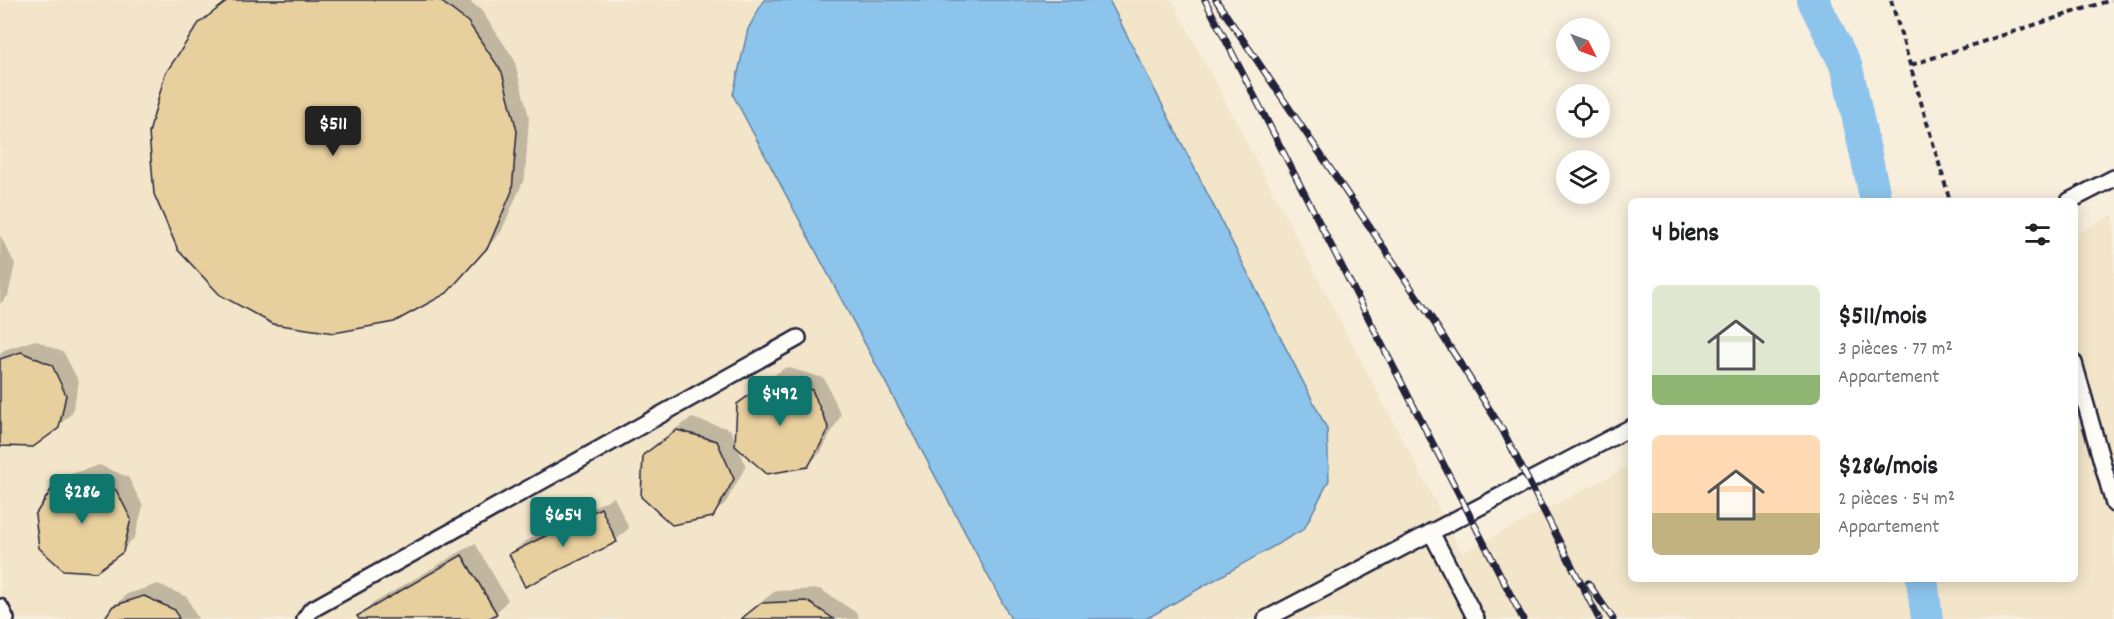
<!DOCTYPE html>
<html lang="fr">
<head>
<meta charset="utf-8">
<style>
	body { margin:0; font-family:Dekko,sans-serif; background:#f2f2f2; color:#202124; height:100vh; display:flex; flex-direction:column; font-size:22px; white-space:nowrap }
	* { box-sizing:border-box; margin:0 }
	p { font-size:20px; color:#757577 }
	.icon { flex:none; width:33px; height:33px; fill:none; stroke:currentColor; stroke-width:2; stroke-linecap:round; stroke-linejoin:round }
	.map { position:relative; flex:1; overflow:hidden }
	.sheet { position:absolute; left:1628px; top:198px; width:450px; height:384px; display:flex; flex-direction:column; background:#fff; border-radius:9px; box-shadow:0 3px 15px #0003 }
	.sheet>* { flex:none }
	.needle { width:39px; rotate:132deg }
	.tools { position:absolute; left:1556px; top:18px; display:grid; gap:12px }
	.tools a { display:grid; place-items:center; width:54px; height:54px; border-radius:50%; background:#fff; box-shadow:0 3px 15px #0003; font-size:30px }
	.price { position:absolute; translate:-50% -51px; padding:0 14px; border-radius:6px; background:#0f766e; color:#fff; font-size:20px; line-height:39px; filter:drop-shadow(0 2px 3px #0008) }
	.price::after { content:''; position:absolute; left:50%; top:36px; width:18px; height:14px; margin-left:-9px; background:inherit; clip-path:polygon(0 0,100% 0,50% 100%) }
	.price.selected { background:#222; color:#fff }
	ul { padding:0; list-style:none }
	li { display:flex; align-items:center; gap:18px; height:150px; padding:0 24px }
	li span { display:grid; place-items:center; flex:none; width:168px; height:120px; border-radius:9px; color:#555 }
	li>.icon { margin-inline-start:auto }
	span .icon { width:72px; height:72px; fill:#fffc; stroke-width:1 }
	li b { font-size:26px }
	h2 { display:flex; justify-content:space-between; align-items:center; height:72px; padding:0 24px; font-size:26px }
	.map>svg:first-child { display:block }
	.built { fill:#f2e5c9 }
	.water { fill:#8dc4eb; stroke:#6283a5; stroke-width:1.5 }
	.shadow { fill:#0003 }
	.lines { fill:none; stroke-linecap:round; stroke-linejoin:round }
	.canal { stroke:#8dc4eb; stroke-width:32 }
	.building { fill:#e8cf9e; stroke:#22223b; stroke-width:1.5 }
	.lane-casing { stroke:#22223b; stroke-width:20 }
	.path { stroke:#22223b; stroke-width:4; stroke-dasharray:6 4.5; stroke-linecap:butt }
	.lane { stroke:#fdfcf7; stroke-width:15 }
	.rail-casing { stroke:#22223b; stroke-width:7 }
	.rail { stroke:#fdfcf7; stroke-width:4.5; stroke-dasharray:14; stroke-linecap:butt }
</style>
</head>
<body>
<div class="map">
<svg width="2114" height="619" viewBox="0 0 2114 619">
	<rect width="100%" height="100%" fill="#f7eedc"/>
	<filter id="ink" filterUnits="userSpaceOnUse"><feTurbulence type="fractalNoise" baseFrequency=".0167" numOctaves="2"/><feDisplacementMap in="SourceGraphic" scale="12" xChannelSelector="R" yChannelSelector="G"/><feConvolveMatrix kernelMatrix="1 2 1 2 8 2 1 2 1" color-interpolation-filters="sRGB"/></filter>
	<g filter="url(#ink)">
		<path class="built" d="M0,0H1172L1462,553L1630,466V579H2074L2075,235L2114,214V619H0Z"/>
		<path class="water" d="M764,0H1109L1327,429L1329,480L1304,529L1146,619H1011L733,95L748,29Z"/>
		<g class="shadow">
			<path d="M227,0H468L481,10L514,59L529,117L525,177L501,232L460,278L200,24Z"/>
			<path d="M0,235L15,264L8,296L0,304Z"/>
			<path d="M35,340L64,353L79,382L72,413L58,426L0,444V354L4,350Z"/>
			<path d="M786,367L824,378L841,415L821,452L808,465L737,446L746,466L726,502L713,515L644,455L658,442L691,418L730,429L737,445L739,405L752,391Z"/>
			<path d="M99,465L128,477L143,506L135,537L122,550L55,488L68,475Z"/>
			<path d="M614,497L629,528L616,540L526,585L511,554L524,542Z"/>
			<path d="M475,543L508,600L496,613L485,619H360L359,617L372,604Z"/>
			<path d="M158,584L187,597L198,619H106L114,607L127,594Z"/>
			<path d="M820,589L857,613L859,619H740L775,591Z"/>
		</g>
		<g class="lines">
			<g class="canal">
				<path d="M1813,0L1847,68L1876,201"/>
				<path d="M1922,579L1927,619"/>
			</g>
		</g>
		<g class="building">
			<path d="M229,0H439L468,22L502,72L517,131L512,191L488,247L447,293L394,322L334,333L273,324L220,295L178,250L154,194L149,133L165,74L199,23Z"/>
			<path d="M21,352L52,365L66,395L59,428L33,447L0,446V359Z"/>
			<path d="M772,379L812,390L829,429L808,467L767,474L735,446L737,404Z"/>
			<path d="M677,430L717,441L734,479L713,517L672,525L641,497L643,455Z"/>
			<path d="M85,477L116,490L131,519L123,552L96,572L63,570L39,548L35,515L53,487Z"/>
			<path d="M601,508L617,542L525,587L509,554Z"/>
			<path d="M462,555L497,614L488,619H359L357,616Z"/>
			<path d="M144,596L175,610L179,619H104L113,606Z"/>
			<path d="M807,601L834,619H741L761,603Z"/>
		</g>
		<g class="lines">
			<defs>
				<g id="lane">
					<path d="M2069,201L2114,178"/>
					<path d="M2074,363L2114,504"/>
					<path d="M1431,532L1476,619"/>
					<path d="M0,607L6,619"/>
					<path d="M305,619L311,610L798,338"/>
					<path d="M1266,619L1630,428"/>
				</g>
			</defs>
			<use href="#lane" class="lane-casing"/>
			<g class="path">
				<path d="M1891,0L1950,201"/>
				<path d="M1911,65L2111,0"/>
			</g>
			<use href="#lane" class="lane"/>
			<defs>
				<g id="rail">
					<path d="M1205,0L1523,619"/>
					<path d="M1216,0L1430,316L1502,429L1599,619"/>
					<path d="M1588,583L1613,619"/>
				</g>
			</defs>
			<use href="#rail" class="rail-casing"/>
			<use href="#rail" class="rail"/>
		</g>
	</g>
</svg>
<div class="tools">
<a><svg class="needle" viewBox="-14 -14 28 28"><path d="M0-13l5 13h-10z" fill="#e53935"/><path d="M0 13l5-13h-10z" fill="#757577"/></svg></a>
<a><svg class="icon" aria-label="locate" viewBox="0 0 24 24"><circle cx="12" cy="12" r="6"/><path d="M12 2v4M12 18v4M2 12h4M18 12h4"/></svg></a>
<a><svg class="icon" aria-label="layers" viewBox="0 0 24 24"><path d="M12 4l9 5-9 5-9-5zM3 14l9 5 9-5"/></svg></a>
</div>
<b class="price selected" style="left:333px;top:157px">$511</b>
<b class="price" style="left:780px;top:427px">$492</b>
<b class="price" style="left:82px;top:525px">$286</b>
<b class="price" style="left:563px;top:548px">$654</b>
<section class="sheet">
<h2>4 biens<svg class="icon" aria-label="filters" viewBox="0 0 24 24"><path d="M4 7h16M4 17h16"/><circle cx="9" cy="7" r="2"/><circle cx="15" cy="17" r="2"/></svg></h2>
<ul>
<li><span style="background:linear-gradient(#dfe7d0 75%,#8fb573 0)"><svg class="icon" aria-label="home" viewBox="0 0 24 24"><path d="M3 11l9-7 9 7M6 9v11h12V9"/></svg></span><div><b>$511/mois</b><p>3 pièces · 77 m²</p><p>Appartement</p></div></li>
<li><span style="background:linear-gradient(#ffd9b3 65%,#c2b280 0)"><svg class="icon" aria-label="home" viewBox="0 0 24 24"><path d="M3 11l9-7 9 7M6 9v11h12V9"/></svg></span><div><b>$286/mois</b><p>2 pièces · 54 m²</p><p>Appartement</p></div></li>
</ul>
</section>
</div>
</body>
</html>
